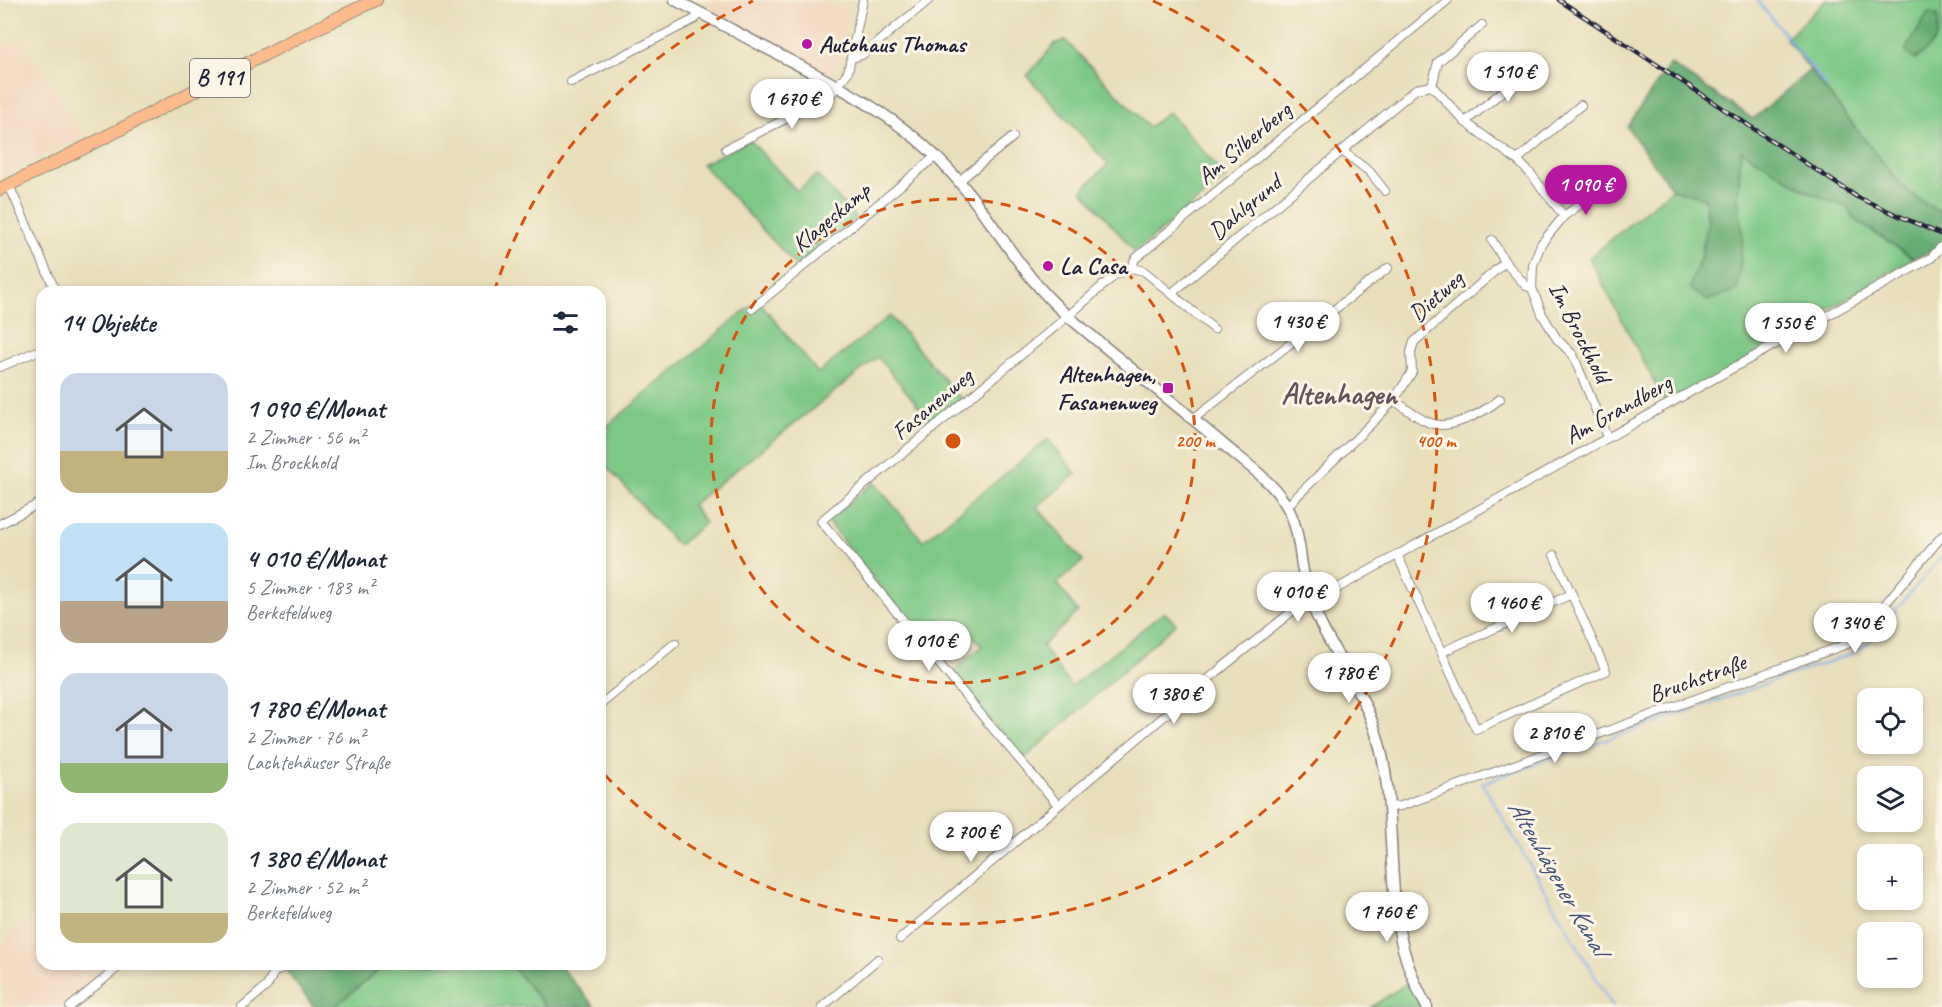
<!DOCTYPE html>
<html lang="de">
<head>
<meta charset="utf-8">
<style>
	body { margin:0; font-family:Caveat,sans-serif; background:#f6f6f7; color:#1f2937; height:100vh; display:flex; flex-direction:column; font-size:22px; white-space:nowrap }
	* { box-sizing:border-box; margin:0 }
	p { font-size:20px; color:#747a83 }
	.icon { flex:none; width:33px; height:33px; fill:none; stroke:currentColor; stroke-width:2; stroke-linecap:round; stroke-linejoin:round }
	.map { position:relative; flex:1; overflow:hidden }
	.panel { position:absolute; left:36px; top:286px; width:570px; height:684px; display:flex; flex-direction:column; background:#fff; border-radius:18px; box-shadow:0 3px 9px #0003 }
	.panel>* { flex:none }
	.fabs { position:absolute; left:1857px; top:688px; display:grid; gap:12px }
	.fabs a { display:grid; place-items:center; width:66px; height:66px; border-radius:12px; background:#fff; box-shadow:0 3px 9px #0003; font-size:30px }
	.price { position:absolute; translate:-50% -51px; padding:0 14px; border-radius:21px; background:#fff; color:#222; font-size:20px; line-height:39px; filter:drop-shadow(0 2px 3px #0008) }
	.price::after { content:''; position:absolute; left:50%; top:36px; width:18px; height:14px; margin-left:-9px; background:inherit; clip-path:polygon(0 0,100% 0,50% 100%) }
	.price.selected { background:#b5179e; color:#fff }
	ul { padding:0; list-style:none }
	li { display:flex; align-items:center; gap:18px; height:150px; padding:0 24px }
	li span { display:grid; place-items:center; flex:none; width:168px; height:120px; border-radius:18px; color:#555 }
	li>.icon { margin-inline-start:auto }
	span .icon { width:72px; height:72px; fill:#fffc; stroke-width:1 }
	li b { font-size:26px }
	h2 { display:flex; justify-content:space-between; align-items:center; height:72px; padding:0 24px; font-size:26px }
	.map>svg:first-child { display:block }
	.built { fill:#f1d5bd }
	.green { fill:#7ec885; stroke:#507560; stroke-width:1.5 }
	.forest { fill:#66ac72; stroke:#446756; stroke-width:1.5 }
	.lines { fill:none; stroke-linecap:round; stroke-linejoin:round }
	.stream { stroke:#80afeb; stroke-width:2 }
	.minor-casing { stroke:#85807a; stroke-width:10 }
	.tertiary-casing { stroke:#85807a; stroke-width:13 }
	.primary-casing { stroke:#85807a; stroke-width:14 }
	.minor { stroke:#fff; stroke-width:8 }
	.tertiary { stroke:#fff; stroke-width:10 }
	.primary { stroke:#fbbb8d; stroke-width:12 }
	.rail-casing { stroke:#22223b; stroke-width:4.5 }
	.rail { stroke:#fcf5e5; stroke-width:2; stroke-dasharray:7; stroke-linecap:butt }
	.ring { fill:none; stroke:#d45411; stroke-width:3; stroke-dasharray:10 8 }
	.poi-dot { fill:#b5179e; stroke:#fcf5e5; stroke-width:2 }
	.labels { text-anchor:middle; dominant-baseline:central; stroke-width:6; stroke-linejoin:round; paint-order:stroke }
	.shield { fill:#fcf5e5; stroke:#63616e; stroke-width:1.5 }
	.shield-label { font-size:22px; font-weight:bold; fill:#22223b }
	.poi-label { font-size:24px; font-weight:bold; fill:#22223b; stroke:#fcf5e5; text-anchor:start }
	.street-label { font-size:24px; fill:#22223b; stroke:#fcf5e5 }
	.water-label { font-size:26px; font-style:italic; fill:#435379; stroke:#fcf5e5 }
	.district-label { font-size:30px; font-weight:bold; fill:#64525d; stroke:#fcf5e5 }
	.centre { fill:#d45411; stroke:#fcf5e5; stroke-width:3 }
	.ring-label { font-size:18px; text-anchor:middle; font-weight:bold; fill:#d45411; stroke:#fcf5e5; stroke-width:6; stroke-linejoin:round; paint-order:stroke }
</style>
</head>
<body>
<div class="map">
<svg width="1942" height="1007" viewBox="0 0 1942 1007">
	<rect width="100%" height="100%" fill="#fcf5e5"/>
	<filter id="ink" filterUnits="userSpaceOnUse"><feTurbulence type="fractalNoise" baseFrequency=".0167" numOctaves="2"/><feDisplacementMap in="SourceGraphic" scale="12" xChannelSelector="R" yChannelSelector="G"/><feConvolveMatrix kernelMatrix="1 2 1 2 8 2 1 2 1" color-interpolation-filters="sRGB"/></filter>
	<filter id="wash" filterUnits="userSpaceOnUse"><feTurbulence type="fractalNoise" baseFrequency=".008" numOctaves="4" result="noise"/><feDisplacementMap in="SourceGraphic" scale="24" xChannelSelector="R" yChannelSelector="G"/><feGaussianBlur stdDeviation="1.35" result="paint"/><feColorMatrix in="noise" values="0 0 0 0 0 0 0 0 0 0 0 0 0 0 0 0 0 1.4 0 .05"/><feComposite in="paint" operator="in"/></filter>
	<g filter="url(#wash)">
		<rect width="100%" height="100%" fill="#e8deba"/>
		<g class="built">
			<path d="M714,0H821L848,13L834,75L708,11Z"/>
			<path d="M22,40L84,137L0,177V43Z"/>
			<path d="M42,908V964L115,965L64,1007H6L0,975V944Z"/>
		</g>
		<g class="green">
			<path d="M1826,0H1942V212L1924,203L1900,184L1786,39Z"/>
			<path d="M1065,40L1149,127L1169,112L1226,177L1135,252L1082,190L1108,164L1027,76L1055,44Z"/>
			<path d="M750,140L797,191L817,175L856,218L797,267L702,164Z"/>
			<path d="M1741,150L1811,193L1846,207L1855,220L1913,258L1668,408L1589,258L1672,189L1705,198L1708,222L1700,259L1690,288L1743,239L1738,197Z"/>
			<path d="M758,300L818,373L890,316L962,400L933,424L878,357L692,505L705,523L678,546L600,459V432Z"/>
			<path d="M1048,439L1076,474L1037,507L1083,561L1057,583L1078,612L1042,646L1071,687L1164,612L1176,624L1023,760L951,674L982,646L960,620L928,647L827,521L874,482L923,541Z"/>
			<path d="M385,964L511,965L546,1007H334Z"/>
			<path d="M1409,982L1421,1007H1371Z"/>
		</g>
		<g class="forest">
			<path d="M1928,13L1937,15C1942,39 1932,46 1915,60L1905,51Z"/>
			<path d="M1670,64L1753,119L1810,70L1900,184L1924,203L1942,212V249L1913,258L1855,220L1846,207L1811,193L1741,150L1738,197L1743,239L1738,290L1707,301L1689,288L1700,259L1708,222L1705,198L1672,189L1627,127Z"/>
			<path d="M295,965H385L334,1007H314L286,971Z"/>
			<path d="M511,965H559L595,1007H546Z"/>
		</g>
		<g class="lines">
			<g class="stream">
				<path d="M1757,0L1827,87"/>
				<path d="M1613,1007L1482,783L1851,654L1867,644L1942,556"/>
			</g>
		</g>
	</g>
	<g filter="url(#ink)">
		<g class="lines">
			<defs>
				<g id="minor">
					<path d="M852,58L862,55L929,0"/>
					<path d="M571,82L695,19L699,13"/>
					<path d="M1432,86L1465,122L1517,160L1530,173L1564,216L1541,244L1533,265L1532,288L1542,314L1557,339L1573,355L1607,437"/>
					<path d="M1432,86L1438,62L1482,25"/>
					<path d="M1465,122L1535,65"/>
					<path d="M726,149L829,97L848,72L863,0"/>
					<path d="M1342,151L1370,172L1385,191"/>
					<path d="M1517,160L1581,105"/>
					<path d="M959,181L1013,137"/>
					<path d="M9,185L56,292"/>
					<path d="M1564,216L1593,195"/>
					<path d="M1492,240L1505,262"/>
					<path d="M1131,268L1144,271L1214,329"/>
					<path d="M1172,293L1416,89L1432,86"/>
					<path d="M752,309L936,156"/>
					<path d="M0,367L42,349"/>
					<path d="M1394,400C1405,408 1417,418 1430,423C1451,431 1484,412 1500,399"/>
					<path d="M1193,419L1388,268"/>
					<path d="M1287,506L1374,421L1394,400L1412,372L1411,352L1414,342L1505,262L1526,286L1532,288"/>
					<path d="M0,524L42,502"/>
					<path d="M1397,554L1476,729L1606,671L1554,555"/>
					<path d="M1442,652L1572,594"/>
					<path d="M600,705L675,643"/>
					<path d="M1058,805L984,718L821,521L1068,316L1115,275L1131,268L1135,259L1448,0"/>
					<path d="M1390,807L1401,806L1847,644L1861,633L1942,536"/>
					<path d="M900,939L1218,671L1295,609L1311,603L1911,269L1931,258L1942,246"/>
					<path d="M70,1007L122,964"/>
					<path d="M242,1007L267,986L274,972L291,964"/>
					<path d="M822,1007L878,959"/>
				</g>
				<path id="tertiary" d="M675,0C713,19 750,40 787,59C844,89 903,120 947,168C992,215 1019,275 1069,317C1121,361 1173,402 1224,445C1244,462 1268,478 1283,500C1302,527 1298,559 1307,589C1320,637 1357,678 1374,727C1395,787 1388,850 1396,912C1400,946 1411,978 1427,1007"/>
				<path id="primary" d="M0,189C127,130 249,58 376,0"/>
			</defs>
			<use href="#minor" class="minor-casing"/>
			<use href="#tertiary" class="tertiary-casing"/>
			<use href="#primary" class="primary-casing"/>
			<use href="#minor" class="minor"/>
			<use href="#tertiary" class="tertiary"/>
			<use href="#primary" class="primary"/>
			<defs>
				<path id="rail" d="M1559,0L1857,197L1942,235"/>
			</defs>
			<use href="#rail" class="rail-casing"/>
			<use href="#rail" class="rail"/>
		</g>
	</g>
	<g class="ring">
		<circle cx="953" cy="441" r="242"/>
		<path d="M494 292A483 483 0 0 1 753 1M1153 1A483 483 0 1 1 603 773"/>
	</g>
	<g class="poi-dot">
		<circle cx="807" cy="44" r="6"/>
		<circle cx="1048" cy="266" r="6"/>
		<rect x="1162" y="382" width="12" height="12" rx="3"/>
	</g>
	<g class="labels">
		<rect class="shield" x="190" y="59" width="60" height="38" rx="4.5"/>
		<g class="shield-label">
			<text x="220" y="78">B 191</text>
		</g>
		<g class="poi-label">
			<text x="819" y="44">Autohaus Thomas</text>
			<text x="1060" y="266">La Casa</text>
			<text x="1156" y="374" text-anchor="end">Altenhagen,<tspan x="1156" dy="28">Fasanenweg</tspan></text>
		</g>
		<g class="street-label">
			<text transform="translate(1244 143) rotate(-40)">Am Silberberg</text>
			<text transform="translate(1245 207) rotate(-40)">Dahlgrund</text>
			<text transform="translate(831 217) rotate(-40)">Klageskamp</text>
			<text transform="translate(1436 296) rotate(-42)">Dietweg</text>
			<text transform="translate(1580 332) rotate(63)">Im Brockhold</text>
			<text transform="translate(932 404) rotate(-40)">Fasanenweg</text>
			<text transform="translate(1618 409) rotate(-29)">Am Grandberg</text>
			<text transform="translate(1697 678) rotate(-20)">Bruchstraße</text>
		</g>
		<g class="water-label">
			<text transform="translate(1558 877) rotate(60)">Altenhägener Kanal</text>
		</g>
		<g class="district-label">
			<text x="1339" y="394">Altenhagen</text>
		</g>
	</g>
	<circle cx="953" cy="441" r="9" class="centre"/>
	<g class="ring-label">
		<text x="1195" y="447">200 m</text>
		<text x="1436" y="447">400 m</text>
	</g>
</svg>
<div class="fabs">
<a><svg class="icon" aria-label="locate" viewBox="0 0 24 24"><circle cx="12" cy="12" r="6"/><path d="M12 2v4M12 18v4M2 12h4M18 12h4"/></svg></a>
<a><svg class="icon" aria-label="layers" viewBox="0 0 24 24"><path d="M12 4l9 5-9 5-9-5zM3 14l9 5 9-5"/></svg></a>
<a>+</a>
<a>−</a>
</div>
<b class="price" style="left:1508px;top:103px">1 510 €</b>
<b class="price" style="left:792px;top:130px">1 670 €</b>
<b class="price selected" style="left:1586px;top:216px">1 090 €</b>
<b class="price" style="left:1298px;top:353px">1 430 €</b>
<b class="price" style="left:1786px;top:354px">1 550 €</b>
<b class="price" style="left:1298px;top:623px">4 010 €</b>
<b class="price" style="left:1512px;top:634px">1 460 €</b>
<b class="price" style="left:1855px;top:654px">1 340 €</b>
<b class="price" style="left:929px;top:672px">1 010 €</b>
<b class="price" style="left:1349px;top:704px">1 780 €</b>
<b class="price" style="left:1174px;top:725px">1 380 €</b>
<b class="price" style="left:1555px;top:764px">2 810 €</b>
<b class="price" style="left:971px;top:863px">2 700 €</b>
<b class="price" style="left:1387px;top:943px">1 760 €</b>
<section class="panel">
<h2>14 Objekte<svg class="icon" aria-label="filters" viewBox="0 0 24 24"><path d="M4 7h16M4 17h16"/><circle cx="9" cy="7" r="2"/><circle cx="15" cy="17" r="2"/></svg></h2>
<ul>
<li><span style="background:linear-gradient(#c9d6e8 65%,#c2b280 0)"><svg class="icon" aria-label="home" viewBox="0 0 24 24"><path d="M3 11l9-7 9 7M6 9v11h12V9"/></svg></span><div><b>1 090 €/Monat</b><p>2 Zimmer · 56 m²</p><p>Im Brockhold</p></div></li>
<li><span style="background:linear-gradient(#bfe0f5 65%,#b9a48a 0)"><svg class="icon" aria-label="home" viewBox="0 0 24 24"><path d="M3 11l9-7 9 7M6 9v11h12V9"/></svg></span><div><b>4 010 €/Monat</b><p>5 Zimmer · 183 m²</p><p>Berkefeldweg</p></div></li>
<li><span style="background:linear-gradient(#c9d6e8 75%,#8fb573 0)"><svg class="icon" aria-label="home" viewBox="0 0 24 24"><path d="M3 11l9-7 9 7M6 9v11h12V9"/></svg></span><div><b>1 780 €/Monat</b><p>2 Zimmer · 76 m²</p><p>Lachtehäuser Straße</p></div></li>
<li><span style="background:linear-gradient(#dfe7d0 75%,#c2b280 0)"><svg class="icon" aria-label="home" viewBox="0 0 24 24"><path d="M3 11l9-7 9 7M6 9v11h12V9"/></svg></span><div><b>1 380 €/Monat</b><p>2 Zimmer · 52 m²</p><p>Berkefeldweg</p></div></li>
</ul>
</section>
</div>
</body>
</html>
